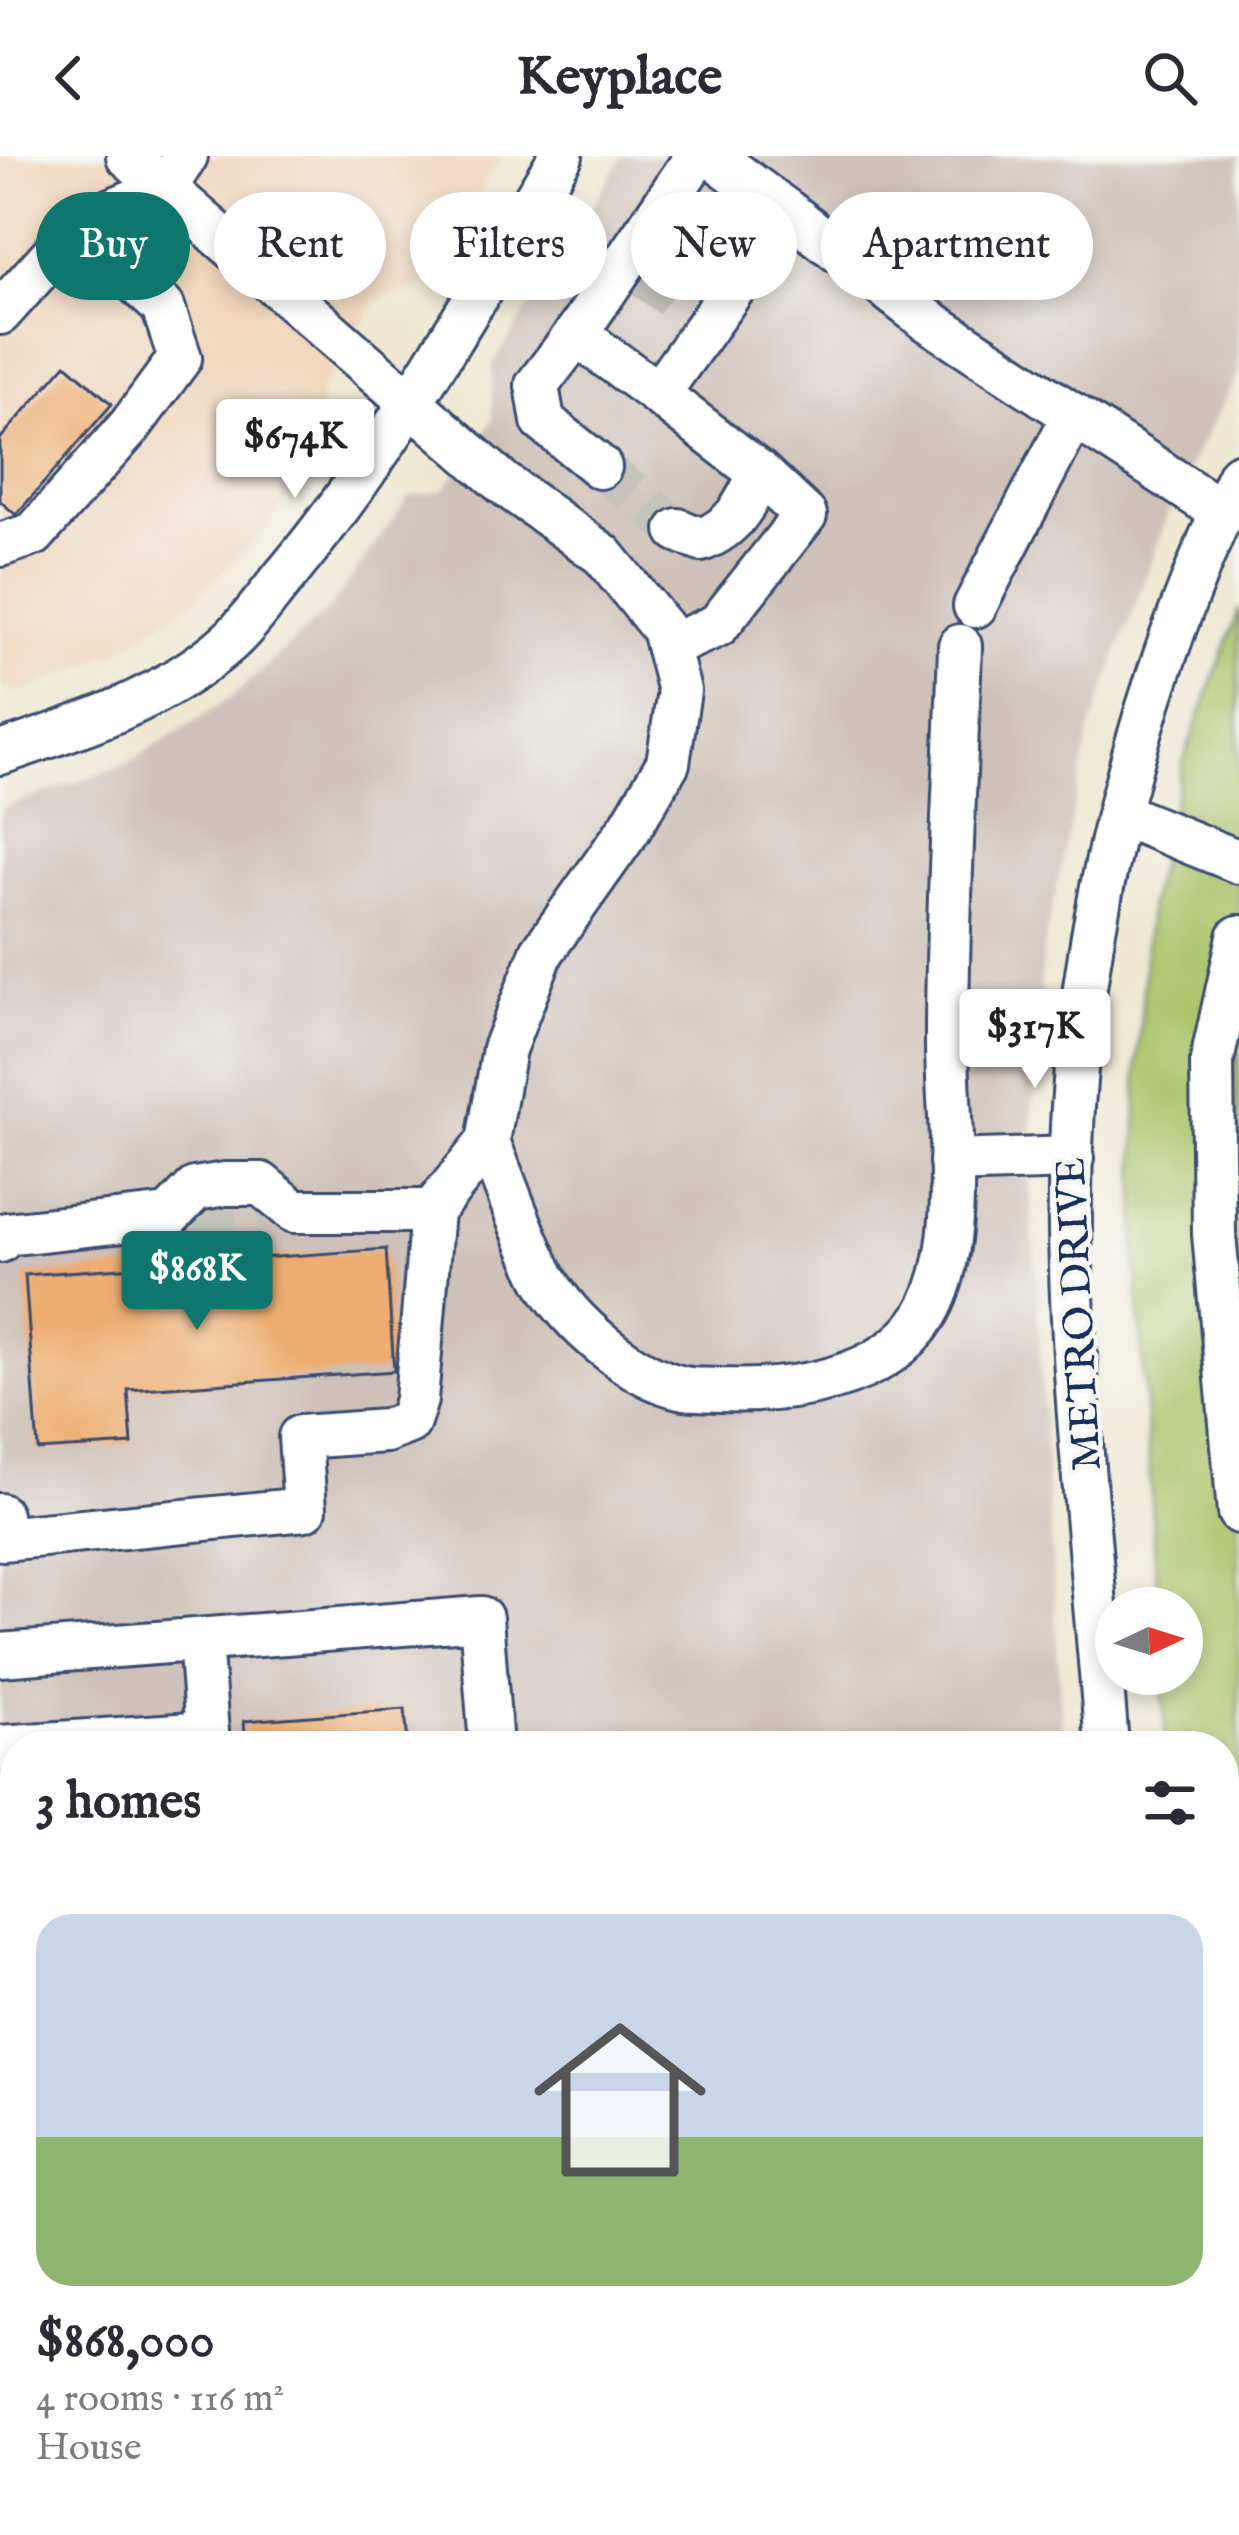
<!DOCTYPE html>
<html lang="en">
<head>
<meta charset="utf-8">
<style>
	body { margin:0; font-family:"IM FELL English",serif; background:#f2f2f3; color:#2b2b33; height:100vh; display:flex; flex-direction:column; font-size:45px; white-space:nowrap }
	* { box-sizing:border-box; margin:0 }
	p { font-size:39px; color:#7c7c81 }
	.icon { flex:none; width:66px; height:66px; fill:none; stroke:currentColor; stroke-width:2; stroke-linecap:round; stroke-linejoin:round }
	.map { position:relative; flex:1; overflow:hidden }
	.sheet { position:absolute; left:0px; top:1575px; width:1239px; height:804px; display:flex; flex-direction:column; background:#fff; border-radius:48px 48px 0 0; box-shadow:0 6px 18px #0003 }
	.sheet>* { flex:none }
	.guide { position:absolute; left:36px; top:36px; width:1167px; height:108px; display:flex; gap:24px }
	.needle { width:78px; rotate:86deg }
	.tools { position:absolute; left:1095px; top:1431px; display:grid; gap:24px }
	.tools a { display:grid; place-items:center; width:108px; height:108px; border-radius:50%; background:#fff; box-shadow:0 6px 18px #0003; font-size:60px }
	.price { position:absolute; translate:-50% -102px; padding:0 27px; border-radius:12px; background:#fff; color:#222; font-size:39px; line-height:78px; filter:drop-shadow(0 3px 6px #0008) }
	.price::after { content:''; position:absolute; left:50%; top:72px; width:36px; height:27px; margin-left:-18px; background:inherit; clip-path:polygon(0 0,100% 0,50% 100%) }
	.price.active { background:#0f766e; color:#fff }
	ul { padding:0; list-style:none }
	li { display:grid; align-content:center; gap:24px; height:636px; padding:0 36px }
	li+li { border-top:3px solid #e1e1e2 }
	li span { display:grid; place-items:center; height:372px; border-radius:36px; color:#555 }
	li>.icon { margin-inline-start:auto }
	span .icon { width:216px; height:216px; fill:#fffc; stroke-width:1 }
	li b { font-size:51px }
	h2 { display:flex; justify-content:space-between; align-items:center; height:144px; padding:0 36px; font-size:51px }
	.chip { padding:0 42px; border-radius:54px; background:#fff; box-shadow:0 6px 18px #0003; font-size:42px; line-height:108px }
	.chip.active { background:#0f766e; color:#fff }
	header { display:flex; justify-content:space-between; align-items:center; height:156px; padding:0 36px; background:#fff; font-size:54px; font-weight:700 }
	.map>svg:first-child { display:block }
	.built { fill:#f0d5bc }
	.industrial { fill:#cec1b9 }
	.green { fill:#abc267; stroke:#637862; stroke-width:3 }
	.building { fill:#eeae72 }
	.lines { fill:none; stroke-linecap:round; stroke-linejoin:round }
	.minor-tunnel { stroke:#c5c4bc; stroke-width:42; stroke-dasharray:42 21; stroke-linecap:butt }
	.minor-casing { stroke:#3b4b70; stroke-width:48 }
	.minor { stroke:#fff; stroke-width:42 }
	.labels { text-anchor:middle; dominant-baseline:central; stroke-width:9; stroke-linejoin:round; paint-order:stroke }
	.street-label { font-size:42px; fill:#1b2f5e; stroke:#f6f6f2 }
</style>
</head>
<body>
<header><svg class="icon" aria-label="back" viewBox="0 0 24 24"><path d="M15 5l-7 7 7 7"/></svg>Keyplace<svg class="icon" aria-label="search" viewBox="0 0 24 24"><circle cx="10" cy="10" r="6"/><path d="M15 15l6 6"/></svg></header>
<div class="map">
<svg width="1239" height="2379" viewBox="0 0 1239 2379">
	<rect width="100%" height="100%" fill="#f6f6f2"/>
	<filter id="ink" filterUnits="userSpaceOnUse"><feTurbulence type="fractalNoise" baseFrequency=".00833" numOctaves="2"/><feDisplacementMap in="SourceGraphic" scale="24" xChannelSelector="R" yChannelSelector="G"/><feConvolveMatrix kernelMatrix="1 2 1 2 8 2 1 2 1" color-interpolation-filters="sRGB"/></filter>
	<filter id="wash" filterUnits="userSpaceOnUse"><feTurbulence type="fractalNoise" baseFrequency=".004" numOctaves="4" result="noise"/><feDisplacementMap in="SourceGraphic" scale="48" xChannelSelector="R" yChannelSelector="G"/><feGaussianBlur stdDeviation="2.7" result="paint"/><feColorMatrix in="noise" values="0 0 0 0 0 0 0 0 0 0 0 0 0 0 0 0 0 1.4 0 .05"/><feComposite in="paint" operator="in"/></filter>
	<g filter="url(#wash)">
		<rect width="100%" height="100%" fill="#efe9d3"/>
		<path class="built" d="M0,0H502L421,132L378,143L320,236L322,285L269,370L196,443L116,496L27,535L0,533Z"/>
		<path class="industrial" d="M623,0H1239V218L1177,333L1091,572L1043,795L1029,1011L1063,1590H15V2364H1224V1816L1239,1815V2379H10L0,2240V653L129,607L233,540L331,451L409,340L444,334L492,265V210Z"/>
		<path class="green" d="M1239,453V1815L1224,1816V1590H1166L1162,1518H1182V1452H1158L1136,1103L1137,919L1149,748L1184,603Z"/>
		<g id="blocks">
			<g class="building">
				<path d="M66,208L112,248L16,359L0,345V283Z"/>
				<path d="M386,1093L394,1215L128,1234L132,1288L38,1294L25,1119Z"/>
				<path d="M405,1553L408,1590H246L244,1565Z"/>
				<path d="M15,1782V1918L0,1919V1784Z"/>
			</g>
		</g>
	</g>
	<g filter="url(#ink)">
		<use href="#blocks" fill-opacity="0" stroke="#3b4b70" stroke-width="3"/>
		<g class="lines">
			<g class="minor-tunnel">
				<path d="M672,73L717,106"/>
				<path d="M638,116L683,150"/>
				<path d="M600,311L678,374"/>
				<path d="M195,1076L265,1073"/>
			</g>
			<defs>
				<g id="minor">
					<path d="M712,0L788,56"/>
					<path d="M0,157L81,67L165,32L186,0"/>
					<path d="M576,178L658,238"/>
					<path d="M600,311L543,265L537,229L576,178L697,0"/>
					<path d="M678,374L701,384C735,371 745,349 760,317L658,238L788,56L926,163L1222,356"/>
					<path d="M0,389L34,378L130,270L180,202L163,151L76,72"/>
					<path d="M975,450L1074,259"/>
					<path d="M668,491L718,469L805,359L760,317"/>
					<path d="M0,597C79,571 167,542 230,485C252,465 270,437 289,415C395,287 475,140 561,0"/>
					<path d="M1120,658L1239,706"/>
					<path d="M1239,781L1212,905L1214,1078L1239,1356"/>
					<path d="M488,986C507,1031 522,1079 544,1121C568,1166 633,1222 684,1232C695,1234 708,1233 720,1234C789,1237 884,1225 925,1160C969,1090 946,961 947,881C947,751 956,620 960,490"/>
					<path d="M951,1006L1072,1002"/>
					<path d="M0,1085L6,1078L169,1060L195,1033L225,1028H261L294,1055H432L488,986L504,893L542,796L630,672L668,607L679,535L663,473L603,399L503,327L128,0"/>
					<path d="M0,1359L2,1383L305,1353L300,1281L386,1275L409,1266L416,1244L432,1055"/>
					<path d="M200,1484L208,1590"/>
					<path d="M0,1499L481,1462L491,1590"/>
					<path d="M1107,1590C1094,1419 1073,1246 1070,1074C1066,816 1128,552 1239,319"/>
					<path d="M0,1591L207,1577"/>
					<path d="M0,1631L5,1696H15"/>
					<path d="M1224,1843L1239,1842"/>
					<path d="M0,1970L15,1969"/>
					<path d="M1224,2201L1239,2200"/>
					<path d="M1166,2364L1167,2379"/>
				</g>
			</defs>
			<use href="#minor" class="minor-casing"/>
			<use href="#minor" class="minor"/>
		</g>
	</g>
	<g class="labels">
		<g class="street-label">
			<text transform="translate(1080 1158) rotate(-93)">METRO DRIVE</text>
		</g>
	</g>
</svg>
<div class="tools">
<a><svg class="needle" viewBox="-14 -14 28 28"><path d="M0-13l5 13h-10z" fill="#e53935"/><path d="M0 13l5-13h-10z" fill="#7c7c81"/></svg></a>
</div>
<b class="price" style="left:295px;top:345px">$674K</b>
<b class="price" style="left:1035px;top:935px">$317K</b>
<b class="price active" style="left:197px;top:1177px">$868K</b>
<div class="guide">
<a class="chip active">Buy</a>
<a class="chip">Rent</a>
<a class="chip">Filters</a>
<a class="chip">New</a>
<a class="chip">Apartment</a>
</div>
<section class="sheet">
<h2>3 homes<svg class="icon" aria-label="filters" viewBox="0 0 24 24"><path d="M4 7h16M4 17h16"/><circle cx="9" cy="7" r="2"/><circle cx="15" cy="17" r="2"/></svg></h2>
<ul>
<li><span style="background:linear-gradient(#c9d6e8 60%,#8fb573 0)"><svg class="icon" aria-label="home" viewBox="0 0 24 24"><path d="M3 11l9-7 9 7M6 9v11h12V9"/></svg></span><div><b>$868,000</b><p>4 rooms · 116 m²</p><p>House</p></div></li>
</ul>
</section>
</div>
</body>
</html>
